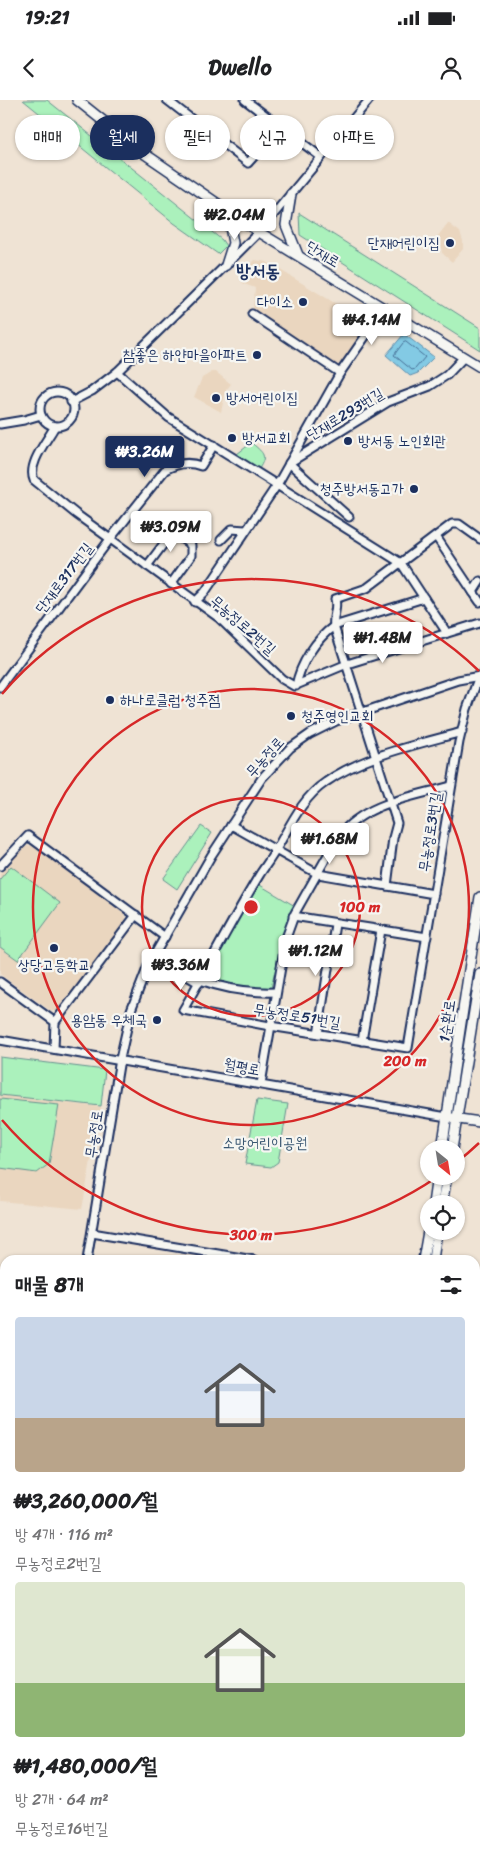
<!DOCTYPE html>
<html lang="ko">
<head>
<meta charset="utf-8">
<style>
	body { margin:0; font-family:Sriracha,"Poor Story",sans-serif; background:#f2f2f2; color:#202124; height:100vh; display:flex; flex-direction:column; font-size:19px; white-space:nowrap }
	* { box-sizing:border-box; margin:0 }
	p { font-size:16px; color:#757577 }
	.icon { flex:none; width:28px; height:28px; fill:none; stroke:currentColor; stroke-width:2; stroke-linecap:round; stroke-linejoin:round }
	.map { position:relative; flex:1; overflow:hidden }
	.drawer { position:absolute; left:0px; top:1155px; width:480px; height:601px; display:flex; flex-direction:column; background:#fff; border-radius:15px 15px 0 0; box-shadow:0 1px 4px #0004 }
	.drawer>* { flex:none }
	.guide { position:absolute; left:15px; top:15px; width:450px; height:45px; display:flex; gap:10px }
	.needle { width:32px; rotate:150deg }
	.fabs { position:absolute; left:420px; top:1040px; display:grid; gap:10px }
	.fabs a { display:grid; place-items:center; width:45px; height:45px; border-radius:50%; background:#fff; box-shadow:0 1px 4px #0004; font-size:25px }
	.price { position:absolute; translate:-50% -42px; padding:0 11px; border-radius:5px; background:#fff; color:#222; font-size:16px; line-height:32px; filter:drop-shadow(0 1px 2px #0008) }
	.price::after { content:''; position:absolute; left:50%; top:30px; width:15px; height:11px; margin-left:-8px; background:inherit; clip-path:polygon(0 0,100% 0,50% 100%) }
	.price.on { background:#1b2f5e; color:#fff }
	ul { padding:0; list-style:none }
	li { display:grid; align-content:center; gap:10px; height:265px; padding:0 15px }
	li span { display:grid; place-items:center; height:155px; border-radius:5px; color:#555 }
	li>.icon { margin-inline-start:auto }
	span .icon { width:90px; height:90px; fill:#fffc; stroke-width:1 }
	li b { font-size:21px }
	h2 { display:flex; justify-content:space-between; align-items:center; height:60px; padding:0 15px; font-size:21px }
	.tag { padding:0 18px; border-radius:22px; background:#fff; box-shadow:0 1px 4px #0004; font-size:18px; line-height:45px }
	.tag.on { background:#1b2f5e; color:#fff }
	.status { display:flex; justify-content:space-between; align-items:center; height:35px; padding:0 25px; background:#fff; direction:ltr }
	.status svg { height:14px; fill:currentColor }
	header { display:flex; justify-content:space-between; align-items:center; height:65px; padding:0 15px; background:#fff; font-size:22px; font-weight:700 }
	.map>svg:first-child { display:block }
	.built { fill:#ead6bf }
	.green { fill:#abf1bc; stroke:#63908d }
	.water { fill:#83cae4; stroke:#598cae }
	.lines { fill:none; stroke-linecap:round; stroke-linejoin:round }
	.shore { stroke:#456d94; stroke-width:1 }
	.minor-casing { stroke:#1b2f5e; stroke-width:11 }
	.tertiary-casing { stroke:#1b2f5e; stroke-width:12 }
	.minor { stroke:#f6f6f2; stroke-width:7 }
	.tertiary { stroke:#f6f6f2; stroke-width:9 }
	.ring { fill:none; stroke:#d62828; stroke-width:2.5 }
	.poi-dot { fill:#1b2f5e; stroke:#f6f6f2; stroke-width:2 }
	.labels { text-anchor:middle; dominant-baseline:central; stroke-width:4.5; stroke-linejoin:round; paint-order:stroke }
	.poi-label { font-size:15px; fill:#1b2f5e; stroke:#f6f6f2; text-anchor:end }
	.street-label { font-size:15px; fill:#1b2f5e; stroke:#f6f6f2 }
	.park-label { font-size:15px; fill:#385671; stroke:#f6f6f2 }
	.quarter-label { font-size:18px; font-weight:bold; fill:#1b2f5e; stroke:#f6f6f2 }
	.centre { fill:#d62828; stroke:#f6f6f2; stroke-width:2.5 }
	.ring-label { font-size:15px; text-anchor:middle; font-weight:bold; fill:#d62828; stroke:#f6f6f2; stroke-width:4.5; stroke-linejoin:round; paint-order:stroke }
</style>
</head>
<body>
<div class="status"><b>19:21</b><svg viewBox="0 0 49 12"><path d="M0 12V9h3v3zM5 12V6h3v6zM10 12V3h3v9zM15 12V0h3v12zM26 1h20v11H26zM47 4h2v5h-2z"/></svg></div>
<header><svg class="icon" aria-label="back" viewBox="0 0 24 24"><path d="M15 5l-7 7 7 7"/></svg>Dwello<svg class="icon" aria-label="person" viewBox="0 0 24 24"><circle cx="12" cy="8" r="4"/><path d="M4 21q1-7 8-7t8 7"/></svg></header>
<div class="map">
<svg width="480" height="1756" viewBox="0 0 480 1756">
	<rect width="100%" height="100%" fill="#efe3d4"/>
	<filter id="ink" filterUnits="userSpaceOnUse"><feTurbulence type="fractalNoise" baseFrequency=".02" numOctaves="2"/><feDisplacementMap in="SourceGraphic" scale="10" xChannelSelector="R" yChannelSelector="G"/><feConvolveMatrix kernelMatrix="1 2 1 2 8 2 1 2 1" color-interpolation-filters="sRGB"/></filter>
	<g filter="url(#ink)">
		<g class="built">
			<path d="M448,123L460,132L463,141V149L452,162L442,153L441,146L434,141Z"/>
			<path d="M255,160L267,162L366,222L367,228L344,264L336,265L253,210L255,188L244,184L239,176Z"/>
			<path d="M212,272H216L231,284L226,290L221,312L194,297L202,278Z"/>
			<path d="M33,745L125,815L127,823L59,911H51L0,874V774L24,747Z"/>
			<path d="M0,995L101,1007L82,1109L0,1101Z"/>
		</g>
		<g class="green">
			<path d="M23,0H47L222,140L226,146L218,154L174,123Z"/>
			<path d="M299,113L480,228V250L300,135Z"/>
			<path d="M250,344H253C264,354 267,355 259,369L237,354Z"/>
			<path d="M201,726L212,733L177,789L163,779Z"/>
			<path d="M11,766L60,803L18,860L0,847V779Z"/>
			<path d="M258,784L295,806L280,850L271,888L253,889L205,879Z"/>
			<path d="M0,957L105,970L101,1006L0,995Z"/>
			<path d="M0,999L59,1005L49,1064L37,1073L0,1068Z"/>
			<path d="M257,1000L288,1004L278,1062L271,1067L245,1064Z"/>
			<path d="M0,1596L5,1597V1659L0,1658Z"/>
		</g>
		<path class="water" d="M404,234L434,257L418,273L410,276L386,255Z"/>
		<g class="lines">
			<path class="shore" d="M406,242L425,257L415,269L412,270L394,255L403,243Z"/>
			<defs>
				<g id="minor">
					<path d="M167,0L248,63L280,27"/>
					<path d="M245,0L321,57"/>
					<path d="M252,214L340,273"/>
					<path d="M117,272L168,317L277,385L340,273L385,208"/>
					<circle cx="57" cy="309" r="17"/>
					<path d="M71,302L92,291L117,272L226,165L259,132L369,0"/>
					<path d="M0,324L24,320L41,315"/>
					<path d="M55,326C47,341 27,364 34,380L76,414L219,518L282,579L294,586L347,564L480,523"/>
					<path d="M349,417L289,363L388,302L430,286L447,275L464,257"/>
					<path d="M437,438L473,492"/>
					<path d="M221,440L232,429L245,430"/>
					<path d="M147,466L177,426"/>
					<path d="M480,481L473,492L480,502"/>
					<path d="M171,484L191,456V445L173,433"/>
					<path d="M195,502L205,492L277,385L401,463L447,533"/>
					<path d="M296,586C300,564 316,539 334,526L424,498"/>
					<path d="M0,587L110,439L165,370C177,363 188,361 201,366L214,345"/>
					<path d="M462,632C419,644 362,656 326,682C302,698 291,724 277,748C272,757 266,765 260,774C233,818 209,865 183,910L270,926L408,948L459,642L467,609L479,576"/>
					<path d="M231,725L318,774L434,794"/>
					<path d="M0,766L28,736L165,837"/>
					<path d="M387,786L393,738L397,723L334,526C332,516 338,509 335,499L367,488L452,424H459L480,439"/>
					<path d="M293,816L427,837"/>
					<path d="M154,857L199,883"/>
					<path d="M200,880C225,889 249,893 276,892"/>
					<path d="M0,882L55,922L54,949"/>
					<path d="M55,922L136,815"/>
					<path d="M318,934L335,824"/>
					<path d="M0,940L447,1017"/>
					<path d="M362,941L381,830"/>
					<path d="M261,984L286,838L295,813L338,737C364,703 411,697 451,686"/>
					<path d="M92,1133L254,1160"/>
					<path d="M87,1160L120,959L131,910L148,866L211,756L262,678L290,648L310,634L336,621L458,580L480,576"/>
					<path d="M475,1363H480"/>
					<path d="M0,1501L5,1493"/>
					<path d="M0,1581H5"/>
				</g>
				<g id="tertiary">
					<path d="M77,0L142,52L259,132L480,267"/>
					<path d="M291,94L286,125L298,155"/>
					<path d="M226,165L233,143L227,110"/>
					<path d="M452,1018L480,1022"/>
					<path d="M442,1049L480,797"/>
					<path d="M452,1049L480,874"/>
					<path d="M433,1104L437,1076"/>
					<path d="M442,1104L447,1076"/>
					<path d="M423,1160L429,1126"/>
					<path d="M433,1160L437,1131"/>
					<path d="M475,1660L480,1661"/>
					<path d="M321,1756L322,1751"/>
					<path d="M330,1756L331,1751"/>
				</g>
			</defs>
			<use href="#minor" class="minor-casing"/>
			<use href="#tertiary" class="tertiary-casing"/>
			<use href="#minor" class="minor"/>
			<use href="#tertiary" class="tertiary"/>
		</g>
	</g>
	<g class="ring">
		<circle cx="251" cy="807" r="109"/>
		<circle cx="251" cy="807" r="218"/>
		<path d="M479 1043A328 328 0 0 1 457 1062M437 1077A328 328 0 0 1 2 1020M2 594A328 328 0 0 1 479 571"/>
	</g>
	<g class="poi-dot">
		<circle cx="450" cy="143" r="5"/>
		<circle cx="303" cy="202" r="5"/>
		<circle cx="257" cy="255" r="5"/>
		<circle cx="216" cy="298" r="5"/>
		<circle cx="232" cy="338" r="5"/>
		<circle cx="348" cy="341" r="5"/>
		<circle cx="414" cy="389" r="5"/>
		<circle cx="110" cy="600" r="5"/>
		<circle cx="291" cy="616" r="5"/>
		<circle cx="54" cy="848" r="5"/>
		<circle cx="157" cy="920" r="5"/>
	</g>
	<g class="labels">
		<g class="poi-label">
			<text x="440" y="143">단재어린이집</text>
			<text x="293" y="202">다이소</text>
			<text x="247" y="255">참좋은 하얀마을아파트</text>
			<text x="226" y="298" text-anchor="start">방서어린이집</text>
			<text x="242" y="338" text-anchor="start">방서교회</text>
			<text x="358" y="341" text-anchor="start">방서동 노인회관</text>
			<text x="404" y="389">청주방서동고가</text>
			<text x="120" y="600" text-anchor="start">하나로클럽 청주점</text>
			<text x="301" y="616" text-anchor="start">청주영인교회</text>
			<text x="54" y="865" text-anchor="middle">상당고등학교</text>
			<text x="147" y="920">용암동 우체국</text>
		</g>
		<g class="street-label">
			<text transform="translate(323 154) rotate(31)">단재로</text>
			<text transform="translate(345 314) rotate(-31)">단재로293번길</text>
			<text transform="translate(64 478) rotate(-53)">단재로317번길</text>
			<text transform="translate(243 525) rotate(41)">무농정로2번길</text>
			<text transform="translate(265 657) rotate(-48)">무농정로</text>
			<text transform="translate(430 732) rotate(-81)">무농정로3번길</text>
			<text transform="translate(297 916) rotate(9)">무농정로51번길</text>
			<text transform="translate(447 921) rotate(-82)">1순환로</text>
			<text transform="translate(242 967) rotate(10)">월평로</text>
			<text transform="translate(94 1034) rotate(-81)">무농정로</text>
		</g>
		<g class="park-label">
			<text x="265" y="1043">소망어린이공원</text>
		</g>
		<g class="quarter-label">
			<text x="258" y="171">방서동</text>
		</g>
	</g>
	<circle cx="251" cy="807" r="8" class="centre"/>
	<g class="ring-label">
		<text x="360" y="812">100 m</text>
		<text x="405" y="966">200 m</text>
		<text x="251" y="1140">300 m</text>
	</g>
</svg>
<div class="fabs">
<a><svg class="needle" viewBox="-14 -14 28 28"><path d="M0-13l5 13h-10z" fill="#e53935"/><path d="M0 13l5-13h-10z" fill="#757577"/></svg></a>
<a><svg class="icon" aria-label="locate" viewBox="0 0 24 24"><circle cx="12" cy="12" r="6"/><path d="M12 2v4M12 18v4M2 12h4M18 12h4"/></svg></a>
</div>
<b class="price" style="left:235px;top:141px">₩2.04M</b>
<b class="price" style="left:372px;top:246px">₩4.14M</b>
<b class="price on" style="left:145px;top:378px">₩3.26M</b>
<b class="price" style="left:171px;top:453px">₩3.09M</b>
<b class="price" style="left:383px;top:564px">₩1.48M</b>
<b class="price" style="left:330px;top:765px">₩1.68M</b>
<b class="price" style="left:316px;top:877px">₩1.12M</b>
<b class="price" style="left:181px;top:891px">₩3.36M</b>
<div class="guide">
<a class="tag">매매</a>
<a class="tag on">월세</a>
<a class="tag">필터</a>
<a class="tag">신규</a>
<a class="tag">아파트</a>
</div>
<section class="drawer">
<h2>매물 8개<svg class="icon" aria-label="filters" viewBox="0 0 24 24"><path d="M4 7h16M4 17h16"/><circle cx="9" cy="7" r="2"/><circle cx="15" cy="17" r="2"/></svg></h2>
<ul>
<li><span style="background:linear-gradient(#c9d6e8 65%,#b9a48a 0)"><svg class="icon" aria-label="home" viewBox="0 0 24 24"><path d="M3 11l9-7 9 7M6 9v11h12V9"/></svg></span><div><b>₩3,260,000/월</b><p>방 4개 · 116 m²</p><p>무농정로2번길</p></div></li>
<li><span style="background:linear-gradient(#dfe7d0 65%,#8fb573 0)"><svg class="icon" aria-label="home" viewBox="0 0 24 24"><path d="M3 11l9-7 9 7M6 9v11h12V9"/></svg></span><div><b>₩1,480,000/월</b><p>방 2개 · 64 m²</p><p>무농정로16번길</p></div></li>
</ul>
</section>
</div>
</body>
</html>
